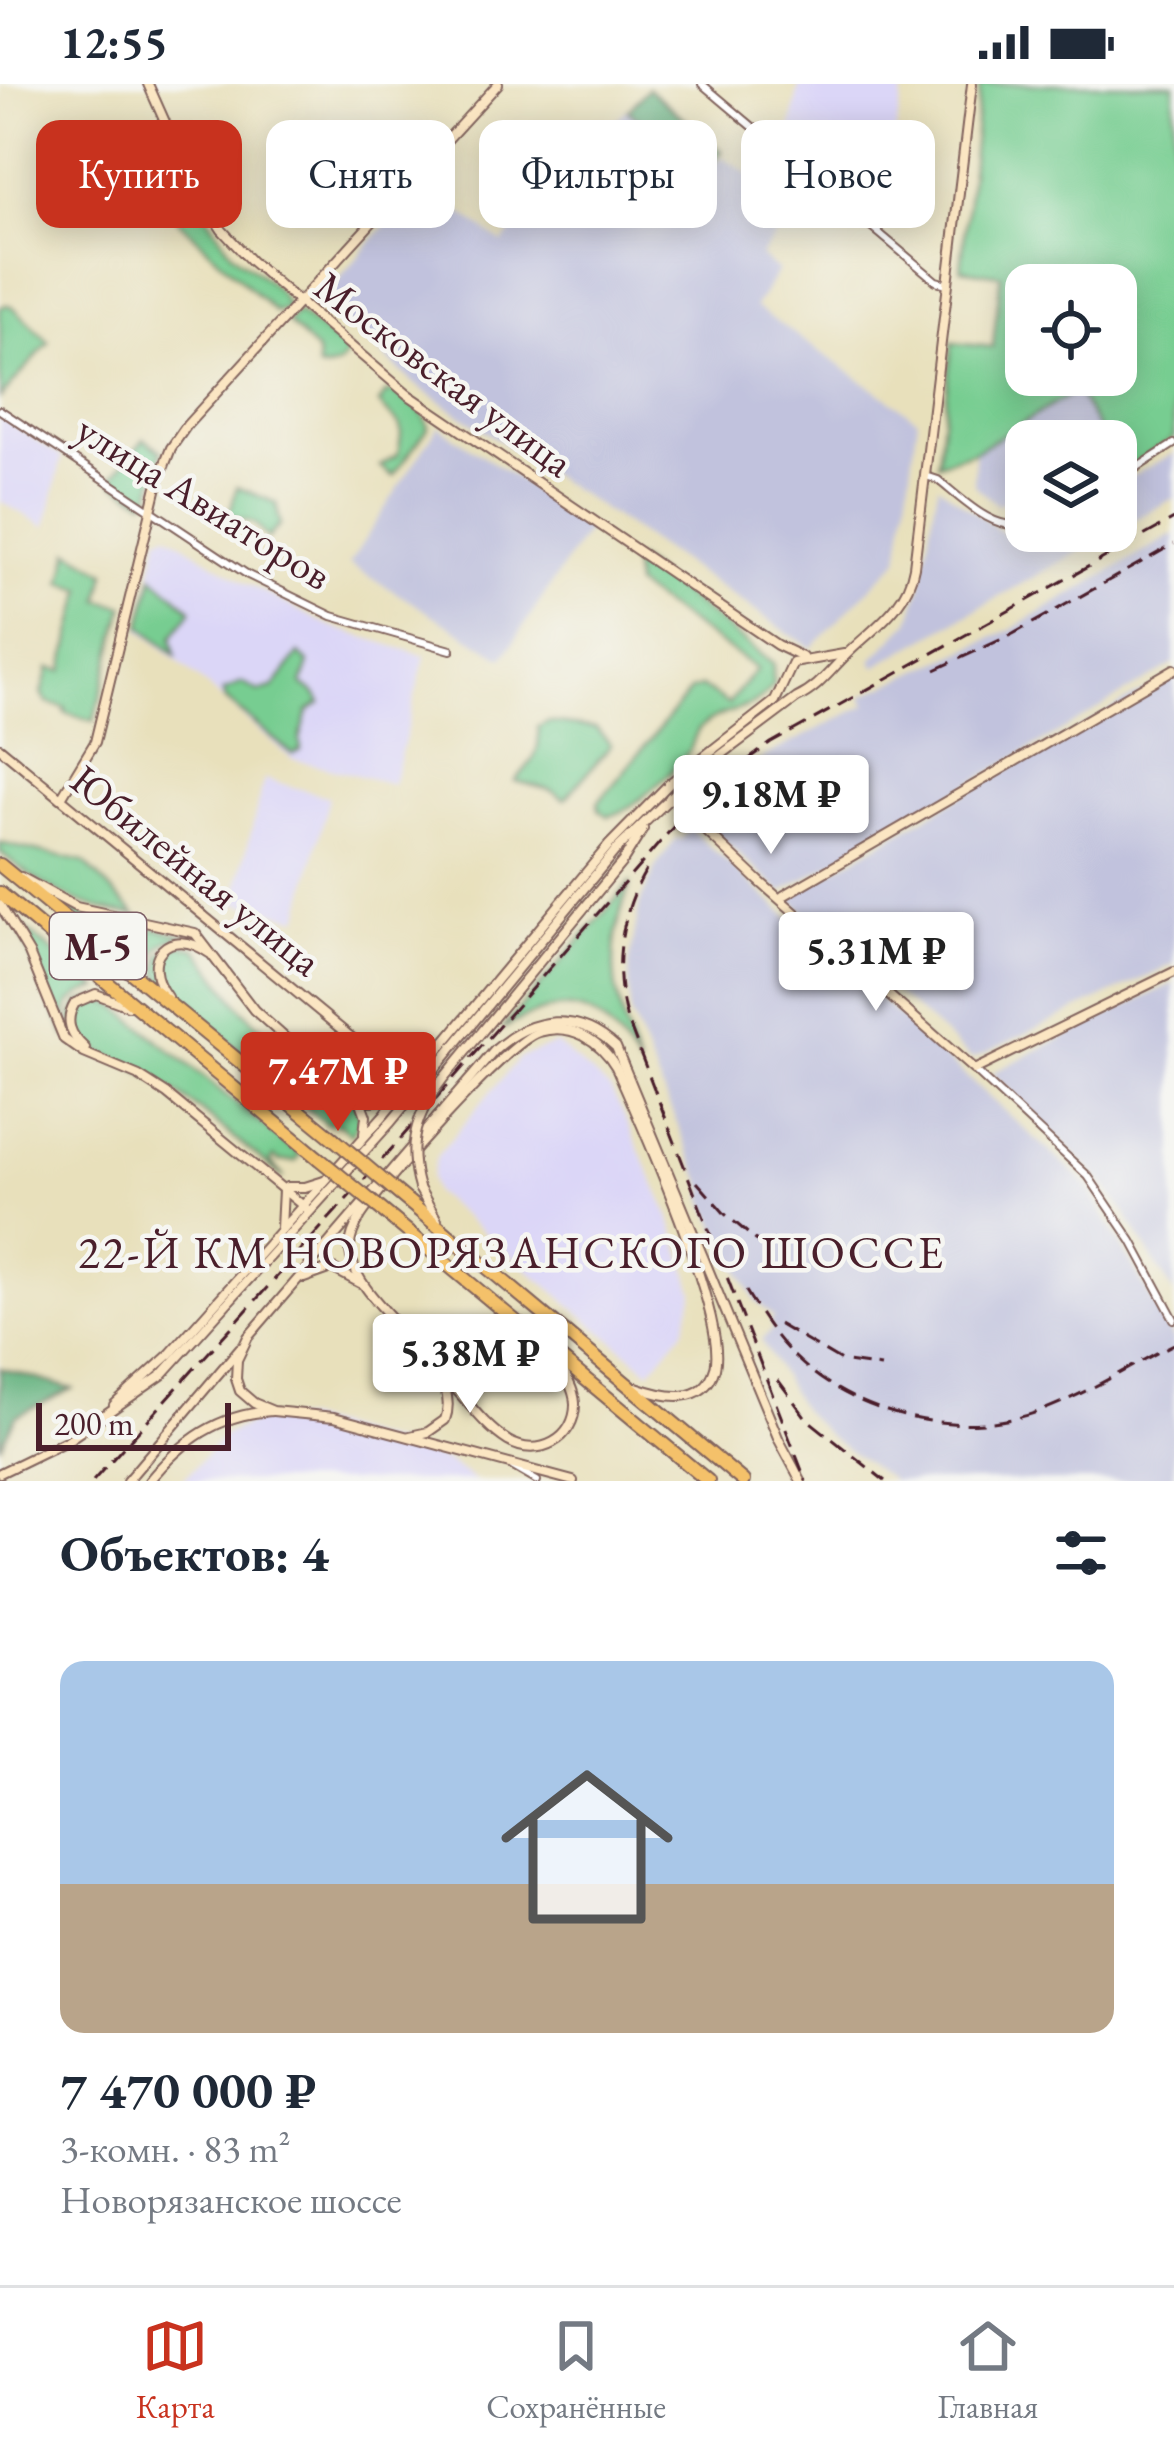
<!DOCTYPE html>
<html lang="ru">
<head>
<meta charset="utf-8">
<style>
	body { margin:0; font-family:"EB Garamond",serif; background:#f6f6f7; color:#1f2937; height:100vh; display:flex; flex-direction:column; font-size:45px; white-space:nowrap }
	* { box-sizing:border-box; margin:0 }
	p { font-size:39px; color:#747a83 }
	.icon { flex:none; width:66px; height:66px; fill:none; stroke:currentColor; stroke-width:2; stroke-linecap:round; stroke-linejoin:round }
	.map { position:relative; height:1397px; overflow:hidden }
	.details { display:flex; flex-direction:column; background:#fff; flex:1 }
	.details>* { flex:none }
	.hud { position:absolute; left:36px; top:36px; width:1104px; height:108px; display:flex; gap:24px }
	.controls { position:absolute; left:1005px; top:180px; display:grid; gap:24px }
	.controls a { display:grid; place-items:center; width:132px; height:132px; border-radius:24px; background:#fff; box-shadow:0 6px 30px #0003; font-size:60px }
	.scale { position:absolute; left:36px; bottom:30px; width:195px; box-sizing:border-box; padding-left:12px; border:6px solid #4a1f2b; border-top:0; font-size:33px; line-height:42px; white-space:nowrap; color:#4a1f2b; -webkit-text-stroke:9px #f6f6f2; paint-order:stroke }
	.price { position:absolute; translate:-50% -102px; padding:0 27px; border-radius:12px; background:#fff; color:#222; font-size:39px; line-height:78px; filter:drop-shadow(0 3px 6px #0008) }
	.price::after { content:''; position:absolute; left:50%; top:72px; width:36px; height:27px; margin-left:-18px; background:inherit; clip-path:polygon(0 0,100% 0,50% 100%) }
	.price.selected { background:#c8321e; color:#fff }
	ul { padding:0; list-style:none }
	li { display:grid; align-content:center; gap:24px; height:636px; padding:0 60px }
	li span { display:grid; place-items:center; height:372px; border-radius:24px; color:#555 }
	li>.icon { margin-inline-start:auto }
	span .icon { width:216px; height:216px; fill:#fffc; stroke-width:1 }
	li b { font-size:51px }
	h2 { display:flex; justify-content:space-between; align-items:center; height:144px; padding:0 60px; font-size:51px }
	.tag { padding:0 42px; border-radius:24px; background:#fff; box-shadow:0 6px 30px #0003; font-size:42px; line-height:108px }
	.tag.selected { background:#c8321e; color:#fff }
	.status { display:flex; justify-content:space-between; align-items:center; height:84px; padding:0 60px; background:#fff; direction:ltr }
	.status svg { height:33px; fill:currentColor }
	.tab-bar { display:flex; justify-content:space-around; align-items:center; height:168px; border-top:3px solid #e0e1e3; background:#fff; font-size:33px; color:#747a83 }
	.tab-bar a { display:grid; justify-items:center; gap:6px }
	.tab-bar .selected { color:#c8321e }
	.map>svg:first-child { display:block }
	.built { fill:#dbd6f7 }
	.industrial { fill:#c1c2dd }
	.green { fill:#77cd91; stroke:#60765e; stroke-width:3; fill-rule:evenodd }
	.forest { fill:#61b07b; stroke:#566853; stroke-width:3 }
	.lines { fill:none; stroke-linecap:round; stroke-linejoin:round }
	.street-casing { stroke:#81635d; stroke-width:10 }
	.secondary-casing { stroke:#81635d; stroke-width:12 }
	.highway-casing { stroke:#81635d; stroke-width:16 }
	.street { stroke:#fff; stroke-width:6 }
	.secondary { stroke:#fbe6c3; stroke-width:8 }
	.highway { stroke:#f4c16a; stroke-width:12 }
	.rail { stroke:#4a1f2b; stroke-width:3; stroke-dasharray:18 9; stroke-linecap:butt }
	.secondary-bridge-casing { stroke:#81635d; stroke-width:12; stroke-linecap:butt }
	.highway-bridge-casing { stroke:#81635d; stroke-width:16; stroke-linecap:butt }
	.secondary-bridge { stroke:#fbe6c3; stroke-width:8 }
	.highway-bridge { stroke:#f4c16a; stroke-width:12 }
	.labels { text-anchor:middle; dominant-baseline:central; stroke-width:9; stroke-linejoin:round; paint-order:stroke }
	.shield { fill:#f6f6f2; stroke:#7e6067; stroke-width:3 }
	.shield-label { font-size:39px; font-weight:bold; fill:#4a1f2b }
	.street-label { font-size:42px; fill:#4a1f2b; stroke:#f6f6f2 }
	.neighbourhood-label { font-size:45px; letter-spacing:3px; fill:#4a1f2b; stroke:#f6f6f2 }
</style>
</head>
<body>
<div class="status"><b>12:55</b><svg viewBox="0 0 49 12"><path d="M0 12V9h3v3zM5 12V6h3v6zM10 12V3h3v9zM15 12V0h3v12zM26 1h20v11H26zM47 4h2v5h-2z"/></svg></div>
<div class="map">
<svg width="1174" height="1397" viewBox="0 0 1174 1397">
	<rect width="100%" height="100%" fill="#f6f6f2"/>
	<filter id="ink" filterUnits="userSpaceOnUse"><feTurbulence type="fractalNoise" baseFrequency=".00833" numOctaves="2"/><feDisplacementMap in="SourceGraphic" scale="24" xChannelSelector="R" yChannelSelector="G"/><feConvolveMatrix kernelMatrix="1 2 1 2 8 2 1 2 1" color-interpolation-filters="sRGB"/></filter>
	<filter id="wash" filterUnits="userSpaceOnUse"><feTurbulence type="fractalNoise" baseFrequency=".004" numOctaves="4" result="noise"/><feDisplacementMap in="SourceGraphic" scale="48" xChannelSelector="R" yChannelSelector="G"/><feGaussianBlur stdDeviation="2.7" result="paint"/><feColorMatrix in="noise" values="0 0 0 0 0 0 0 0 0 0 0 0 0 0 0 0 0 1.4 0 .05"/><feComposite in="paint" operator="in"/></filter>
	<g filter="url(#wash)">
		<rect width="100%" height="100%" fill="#e8e0bb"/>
		<g class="built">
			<path d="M799,0H905L892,64L845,102L789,56Z"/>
			<path d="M0,333L62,373L46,443L0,417Z"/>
			<path d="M167,449L244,498L329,542L425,572L393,700L292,675L139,544L159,454Z"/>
			<path d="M264,695L329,713L299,834L234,818Z"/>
			<path d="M556,960L610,1005L621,1025L670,1133L694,1208L684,1245L650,1287L434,1108L431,1093L437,1072L520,973Z"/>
			<path d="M304,1335L403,1362L448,1378L475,1397H182L226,1350L259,1336Z"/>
		</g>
		<g class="industrial">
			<path d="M626,26L706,91L722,73L753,93L772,71L806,99L796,111L804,118L760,172L778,187L755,223L918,335L899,475L811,564L417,302L321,216L422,99L502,159Z"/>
			<path d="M1076,307L1103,354L1026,357V403L998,421L974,401L975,367Z"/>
			<path d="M438,342L589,443L503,574L349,480Z"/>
			<path d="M1174,369V414L1116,446V401Z"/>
			<path d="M938,401L1007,452L1026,443V447H1115L875,583L872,576L910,537L921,503Z"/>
			<path d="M1174,450V580L1065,645L782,808L697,733L767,671L866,621L862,612L1014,544Z"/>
			<path d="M1174,589V880L972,975L788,813Z"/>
			<path d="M690,745L1087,1101L1174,1256V1397H893L830,1353L801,1325L761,1256L774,1244L770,1238L774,1233L756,1217L726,1163L703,1112L706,1107L630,930L629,882L640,819L658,780L677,753L681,756Z"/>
			<path d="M1174,899V1210L1124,1127L1096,1091L992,989Z"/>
		</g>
		<g class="green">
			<path d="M980,0H1174V354L1116,392V357H1098L1103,353L1076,307L975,367L938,379L952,259L993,263L1001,191L961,185ZM1116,201V291H1026V201Z"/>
			<path d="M188,116C206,122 218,152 232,168C249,186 280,199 288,224L275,228L176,134L177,124Z"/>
			<path d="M6,221L12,222L49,258L0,314V223Z"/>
			<path d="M297,228L347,267C344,282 331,287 318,284L317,268L288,239Z"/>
			<path d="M394,308C409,318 426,326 428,344L393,392L380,382L398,370C406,331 397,343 379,320L386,309Z"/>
			<path d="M144,355L162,367L150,413L145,417L115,400L112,394Z"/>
			<path d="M237,403L276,419L280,440L268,454L254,439L229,431Z"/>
			<path d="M70,467L106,488L100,516L124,522L94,637L65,629L66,624L47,619L42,610L49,584L63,587L83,505L62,499Z"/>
			<path d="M637,475L773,580V601C754,630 726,622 701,643C693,650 695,658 689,667C676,686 629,730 608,732L599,726L598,719L691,606L701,603L728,620L757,585L635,502L632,477Z"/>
			<path d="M153,492L192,526L172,553L176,571L141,542Z"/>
			<path d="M299,570L309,579L302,600L316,610L321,619L308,628L300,655L301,666L292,670L226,616L223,608L242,599L259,608L273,604Z"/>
			<path d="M548,638L596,644L611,661L565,715L550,706L515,697C531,680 542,668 538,643Z"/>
			<path d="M0,759L84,778L136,831C83,827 40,802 0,768Z"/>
			<path d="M631,798C603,869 612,915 640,984C598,920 572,907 502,945Z"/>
			<path d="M66,825L184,851C157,858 152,870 149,895Z"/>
			<path d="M16,838L98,904C71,911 60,925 67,954Z"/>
			<path d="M179,861L196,864C215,885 228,911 248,931C280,966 320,991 357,1021L359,1037L351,1051L339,1040L325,1039L167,906L158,887L161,871Z"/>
			<path d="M94,914L115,921L300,1071L296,1077H279L274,1073L270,1077L284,1094C228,1050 174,998 108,971C88,963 74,956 72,933L80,919Z"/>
		</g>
		<g class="forest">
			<path d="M648,4L722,67L705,89L628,26Z"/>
			<path d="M0,1284L72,1305L16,1332L0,1362Z"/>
		</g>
	</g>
	<g filter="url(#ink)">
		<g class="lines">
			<defs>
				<g id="street">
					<path d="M702,0L936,197L947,200"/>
					<path d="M0,326L248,491L332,532L451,566"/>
					<path d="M926,392L938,396C961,414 995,450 1026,439"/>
					<path d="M1116,397L1174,360"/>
					<path d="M974,986L1088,1092L1132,1157L1174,1235"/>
					<path d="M513,1383L537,1397"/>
				</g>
				<g id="secondary">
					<path d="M148,0L194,103L222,146L251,177L407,310L777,561L802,573"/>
					<path d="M0,664L409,1001"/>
					<path d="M670,713L759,797L974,986L1174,888"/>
					<path d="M61,714L95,658L158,398L171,364L187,341L498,0"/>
					<path d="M21,793L76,823L195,849L254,926L329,993L368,1017L392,1016"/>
					<path d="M783,812L1174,585"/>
					<path d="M0,821L29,869L64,955L84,969L139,992L167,1010L307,1125"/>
					<path d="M167,913C138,874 169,840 209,869"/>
					<path d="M85,964C70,951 64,937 75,919L96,910L128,922"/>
					<path d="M442,996L623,777L643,745"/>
					<path d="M359,1013L366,1032L364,1050"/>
					<path d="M287,1103H305L324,1097"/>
					<path d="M419,1104L437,1136"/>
					<path d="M281,1144L283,1106"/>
					<path d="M304,1194L332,1184L360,1199"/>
					<path d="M442,1290C463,1311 483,1342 508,1357C538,1375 576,1355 575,1319C574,1304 564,1289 556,1276"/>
					<path d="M114,1321L170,1270L383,1032L609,761L670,699L775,617L793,579L844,570"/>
					<path d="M410,1352L428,1348L445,1336C467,1277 354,1224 350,1166C349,1154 355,1142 361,1132C383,1099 507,958 539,948C571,938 600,956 616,983C640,1036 728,1234 715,1284C704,1323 664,1313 636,1303"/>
					<path d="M0,1389L68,1356L162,1291L391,1038L615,767L693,692L797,614C818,604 829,588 846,571C873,544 907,524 914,483L972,0"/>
					<path d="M127,1397L240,1264"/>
					<path d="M149,1397C182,1357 218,1330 272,1327"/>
					<path d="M573,1397L334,1333L273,1327L254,1319L240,1307L236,1295L237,1276L248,1253L495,966C532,932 578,927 616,963L779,1356L801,1397"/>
				</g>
				<g id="highway">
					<path d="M0,781L334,1055"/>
					<path d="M0,809L318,1074"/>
					<path d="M392,1104L743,1397"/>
					<path d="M377,1122L708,1397"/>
				</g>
			</defs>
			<use href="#street" class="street-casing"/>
			<use href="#secondary" class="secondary-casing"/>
			<use href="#highway" class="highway-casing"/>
			<use href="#street" class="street"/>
			<use href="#secondary" class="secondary"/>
			<use href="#highway" class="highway"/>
			<g class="rail">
				<path d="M935,586L1013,550L1174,460"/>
				<path d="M646,786C620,830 613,883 626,932L806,1397"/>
				<path d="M697,1098L725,1130L763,1162"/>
				<path d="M746,1207C760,1230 775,1254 795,1273C856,1333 962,1357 1043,1326C1088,1309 1130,1282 1174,1260"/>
				<path d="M778,1240L841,1277L881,1283"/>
				<path d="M778,1296L807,1335L885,1397"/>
				<path d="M93,1397L381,1077L704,708L771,659L1174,435"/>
			</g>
			<defs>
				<path id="secondary-bridge" d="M419,1104C406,1060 416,1031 442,996"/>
				<g id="highway-bridge">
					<path d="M334,1055L392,1104"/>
					<path d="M318,1074L377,1122"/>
				</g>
			</defs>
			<use href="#secondary-bridge" class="secondary-bridge-casing"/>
			<use href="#highway-bridge" class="highway-bridge-casing"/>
			<use href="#secondary-bridge" class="secondary-bridge"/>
			<use href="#highway-bridge" class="highway-bridge"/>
		</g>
	</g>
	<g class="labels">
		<rect class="shield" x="50" y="829" width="96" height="66" rx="9"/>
		<g class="shield-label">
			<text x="98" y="862">М-5</text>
		</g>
		<g class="street-label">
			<text transform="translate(444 290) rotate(37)">Московская улица</text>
			<text transform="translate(204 418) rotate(32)">улица Авиаторов</text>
			<text transform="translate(196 786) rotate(39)">Юбилейная улица</text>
		</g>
		<g class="neighbourhood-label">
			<text x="512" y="1168">22-Й КМ НОВОРЯЗАНСКОГО ШОССЕ</text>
		</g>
	</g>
</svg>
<div class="controls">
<a><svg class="icon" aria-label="locate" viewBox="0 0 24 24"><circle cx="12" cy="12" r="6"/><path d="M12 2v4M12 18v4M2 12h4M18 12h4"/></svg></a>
<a><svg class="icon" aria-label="layers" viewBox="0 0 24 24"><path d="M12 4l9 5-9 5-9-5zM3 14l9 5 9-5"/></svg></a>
</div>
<div class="scale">200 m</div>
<b class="price" style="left:771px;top:773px">9.18M ₽</b>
<b class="price" style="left:876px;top:930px">5.31M ₽</b>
<b class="price selected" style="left:338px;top:1050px">7.47M ₽</b>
<b class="price" style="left:470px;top:1332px">5.38M ₽</b>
<div class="hud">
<a class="tag selected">Купить</a>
<a class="tag">Снять</a>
<a class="tag">Фильтры</a>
<a class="tag">Новое</a>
</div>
</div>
<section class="details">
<h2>Объектов: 4<svg class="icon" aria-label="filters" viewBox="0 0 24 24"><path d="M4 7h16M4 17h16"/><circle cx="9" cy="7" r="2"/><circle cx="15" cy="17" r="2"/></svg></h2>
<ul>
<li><span style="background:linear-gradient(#a9c7e8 60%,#b9a48a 0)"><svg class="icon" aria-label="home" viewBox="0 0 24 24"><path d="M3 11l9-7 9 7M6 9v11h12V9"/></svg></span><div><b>7 470 000 ₽</b><p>3-комн. · 83 m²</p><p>Новорязанское шоссе</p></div></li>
</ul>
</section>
<nav class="tab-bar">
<a class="selected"><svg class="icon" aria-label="map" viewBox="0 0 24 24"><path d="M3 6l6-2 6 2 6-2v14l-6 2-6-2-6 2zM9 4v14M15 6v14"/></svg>Карта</a>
<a><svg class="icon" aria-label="saved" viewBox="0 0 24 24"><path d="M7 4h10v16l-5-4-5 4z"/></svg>Сохранённые</a>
<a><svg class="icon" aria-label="home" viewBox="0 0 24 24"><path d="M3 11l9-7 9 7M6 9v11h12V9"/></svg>Главная</a>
</nav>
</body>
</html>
